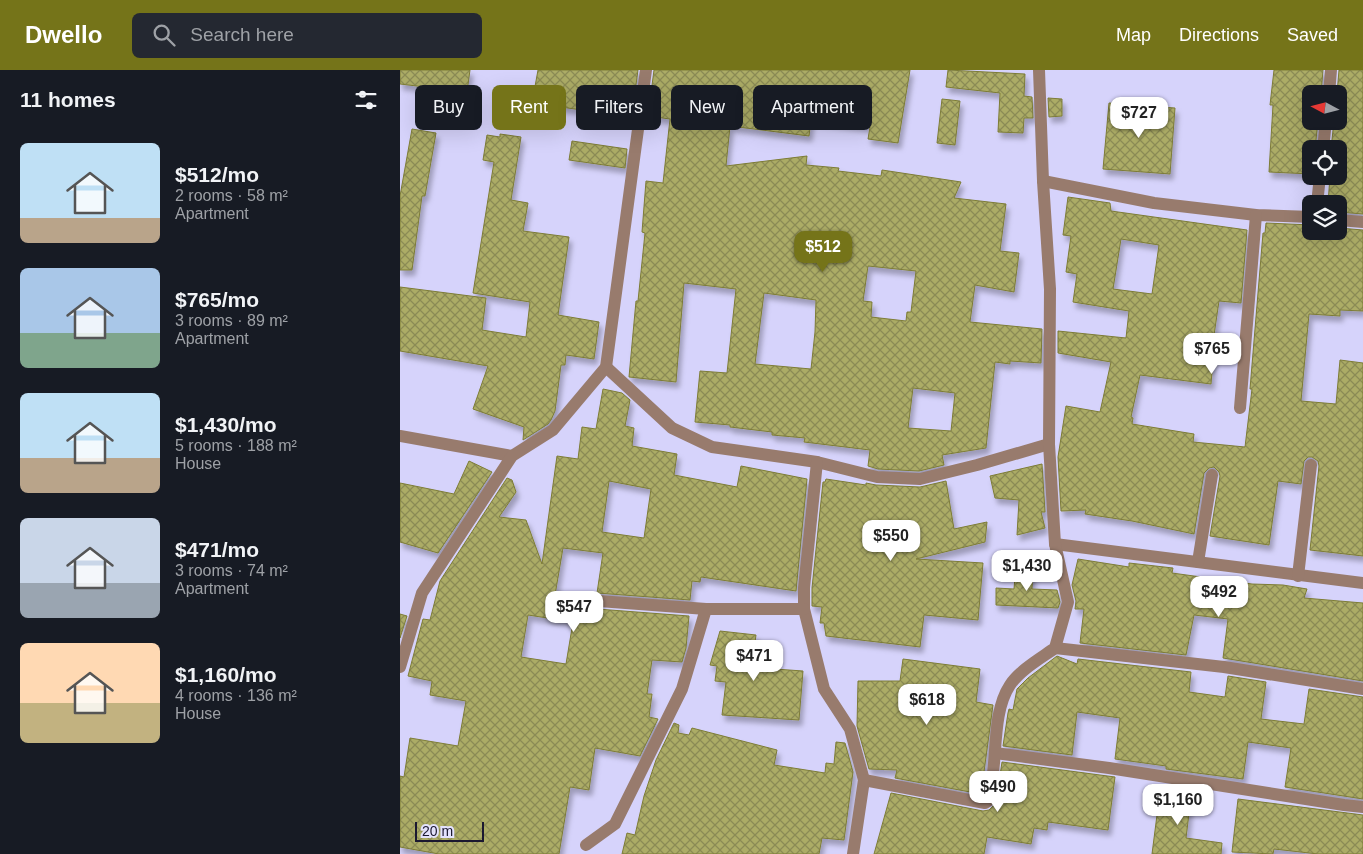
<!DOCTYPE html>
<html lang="en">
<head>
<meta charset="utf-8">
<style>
	body { margin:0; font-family:Helvetica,sans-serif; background:#242831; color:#f1f3f6; height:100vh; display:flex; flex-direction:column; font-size:19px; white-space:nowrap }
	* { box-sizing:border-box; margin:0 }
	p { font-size:16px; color:#9ea1a6 }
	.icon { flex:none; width:28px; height:28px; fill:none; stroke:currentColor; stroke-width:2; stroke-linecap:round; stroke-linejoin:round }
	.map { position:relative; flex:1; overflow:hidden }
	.sheet { display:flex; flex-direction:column; background:#171b24; width:400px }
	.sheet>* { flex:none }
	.hud { position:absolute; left:15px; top:15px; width:475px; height:45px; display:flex; gap:10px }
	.needle { width:32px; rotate:277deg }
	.buttons { position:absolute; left:902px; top:15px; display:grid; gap:10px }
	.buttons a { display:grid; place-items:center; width:45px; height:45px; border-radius:8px; background:#171b24; box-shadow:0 5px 20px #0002; font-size:25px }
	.scale { position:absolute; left:15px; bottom:12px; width:69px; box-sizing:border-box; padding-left:5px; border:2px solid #1b1830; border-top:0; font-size:14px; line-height:18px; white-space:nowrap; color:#1b1830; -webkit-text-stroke:4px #e3e2fd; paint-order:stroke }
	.price { position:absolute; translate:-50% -42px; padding:0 11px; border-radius:10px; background:#fff; color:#222; font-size:16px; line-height:32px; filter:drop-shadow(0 1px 2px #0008) }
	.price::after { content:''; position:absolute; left:50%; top:30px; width:15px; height:11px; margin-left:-8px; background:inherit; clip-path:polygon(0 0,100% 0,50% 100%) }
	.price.current { background:#757419; color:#fff }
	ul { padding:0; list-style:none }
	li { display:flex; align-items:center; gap:15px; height:125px; padding:0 20px }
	li span { display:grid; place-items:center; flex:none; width:140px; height:100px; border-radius:8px; color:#555 }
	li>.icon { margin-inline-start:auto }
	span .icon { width:60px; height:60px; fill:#fffc; stroke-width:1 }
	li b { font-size:21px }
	h2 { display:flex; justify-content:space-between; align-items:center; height:60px; padding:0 20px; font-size:21px }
	.pill { padding:0 18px; border-radius:8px; background:#171b24; box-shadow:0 5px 20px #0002; font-size:18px; line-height:45px }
	.pill.current { background:#757419; color:#fff }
	header { display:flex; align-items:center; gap:30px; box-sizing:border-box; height:70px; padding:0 25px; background:#757419; color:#fff }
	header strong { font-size:24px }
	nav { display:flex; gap:28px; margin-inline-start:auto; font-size:18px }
	.search { width:350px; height:45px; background:#242831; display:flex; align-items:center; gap:12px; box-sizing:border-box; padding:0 18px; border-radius:8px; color:#9ea1a6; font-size:19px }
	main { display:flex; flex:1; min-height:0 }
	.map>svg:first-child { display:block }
	.building { fill:url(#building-cross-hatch); stroke:#7d7c36; fill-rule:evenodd; filter:url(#shadow) }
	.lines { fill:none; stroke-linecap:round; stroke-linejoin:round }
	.minor { stroke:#987b6d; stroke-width:12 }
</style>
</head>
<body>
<header>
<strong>Dwello</strong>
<div class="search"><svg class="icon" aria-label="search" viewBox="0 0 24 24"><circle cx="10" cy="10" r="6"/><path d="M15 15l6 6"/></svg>Search here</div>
<nav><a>Map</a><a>Directions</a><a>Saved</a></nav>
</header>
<main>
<section class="sheet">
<h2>11 homes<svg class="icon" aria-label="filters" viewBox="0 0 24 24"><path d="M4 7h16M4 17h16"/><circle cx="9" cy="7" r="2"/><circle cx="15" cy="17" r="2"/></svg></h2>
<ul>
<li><span style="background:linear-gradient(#bfe0f5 75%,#b9a48a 0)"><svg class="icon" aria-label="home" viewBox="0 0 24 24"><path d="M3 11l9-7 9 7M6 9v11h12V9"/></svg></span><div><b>$512/mo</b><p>2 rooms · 58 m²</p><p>Apartment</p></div></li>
<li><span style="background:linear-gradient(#a9c7e8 65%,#7fa58c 0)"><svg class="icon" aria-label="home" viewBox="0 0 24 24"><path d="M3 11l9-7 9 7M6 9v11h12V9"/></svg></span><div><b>$765/mo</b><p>3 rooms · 89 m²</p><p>Apartment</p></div></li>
<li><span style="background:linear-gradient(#bfe0f5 65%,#b9a48a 0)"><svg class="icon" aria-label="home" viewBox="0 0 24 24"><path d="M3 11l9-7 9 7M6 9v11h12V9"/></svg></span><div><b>$1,430/mo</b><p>5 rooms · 188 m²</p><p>House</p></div></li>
<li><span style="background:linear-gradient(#c9d6e8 65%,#9aa5b1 0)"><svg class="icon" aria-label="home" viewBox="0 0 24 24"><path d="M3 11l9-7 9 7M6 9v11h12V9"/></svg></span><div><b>$471/mo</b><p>3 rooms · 74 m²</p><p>Apartment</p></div></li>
<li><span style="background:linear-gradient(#ffd9b3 60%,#c2b280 0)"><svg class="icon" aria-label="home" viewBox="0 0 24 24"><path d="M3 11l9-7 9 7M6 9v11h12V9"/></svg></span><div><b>$1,160/mo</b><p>4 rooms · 136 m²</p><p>House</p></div></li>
</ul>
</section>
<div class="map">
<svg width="963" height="784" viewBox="0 0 963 784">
	<defs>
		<pattern id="building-cross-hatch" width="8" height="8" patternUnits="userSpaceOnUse" patternTransform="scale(1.25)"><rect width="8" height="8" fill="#acac66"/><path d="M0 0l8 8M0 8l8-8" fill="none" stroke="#8b8b54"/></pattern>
		<filter id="shadow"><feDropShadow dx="3" dy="5.5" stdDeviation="2.5" flood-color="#0004"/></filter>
	</defs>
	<rect width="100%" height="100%" fill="#d6d3fb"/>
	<g class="building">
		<path d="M0,0H70L67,22L0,14Z"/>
		<path d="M138,0H238L232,44L218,42L220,28L184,23L182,40L132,33Z"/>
		<path d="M254,0H510L498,73L468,69L470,57L411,50L409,66L330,56L326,96L407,86L406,95L439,98L438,101L481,106L482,100L561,112L554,128L606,134L600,181L619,183L614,222L575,215L570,252L642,259L641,293L610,291V294L595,292L586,378L542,385L544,395L519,401L478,399L468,396L470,380L404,372L405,368L372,365V362L330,357V355L295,352L300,301L327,303L336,219L284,213L276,312L229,307L236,231H238L245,163L242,162L246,111L263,113L270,49L248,46ZM468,196L516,201L511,242H507L506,251L471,247L472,232L463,231ZM364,223L416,230L415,262L411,299L355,294ZM513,318L555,323L551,361L508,358Z"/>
		<path d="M548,0L625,4L624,26L632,27L633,48H624L623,63L598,62L600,23L546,17Z"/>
		<path d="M874,0H923L921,24H911V51H918L915,79H911V104L869,102L873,35H870Z"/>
		<path d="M939,0H963V144L939,142V134H928L930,106H939V79H931L934,51H939V24H937Z"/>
		<path d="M648,28L662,29V46L649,47Z"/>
		<path d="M542,29L560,31L555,75L537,73Z"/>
		<path d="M709,33L775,38L770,104L703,99Z"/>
		<path d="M12,59L36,63L25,126H22L12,200H0V126Z"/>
		<path d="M100,64L121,67L111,130L128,133L123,161L169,167L158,245L199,252L194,289L166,285L165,295H161L155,341L151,350L148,354L123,370L124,357L73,339L88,296L0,281V217L86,228L82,260L126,267L130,232L73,223L94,92L83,90L87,65L100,67Z"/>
		<path d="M172,71L227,79L225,98L169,90Z"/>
		<path d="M668,127L710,133L711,141L847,160L841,233L819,231L812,279H814L811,314L740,305L731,347L733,348L732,354L794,364L793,372L845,377L852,319H850L863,163H865L866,153L911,155V161H939V158L963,160V241L940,240V246L909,244L901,331L936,334L940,290L963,293V486L910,480L919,396L918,391L912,387H908L904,391L901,414L878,411L869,475L810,466L820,406L819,402L814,397L809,398L804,403L794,464L732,451L685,444L686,440L661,441L658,387L666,336L700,342L711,292L658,283V261L726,268L729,241L673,232L677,204L666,202L671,166L663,165ZM721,169L759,175L752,224L713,219Z"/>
		<path d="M203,319L222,323L230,330L225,356L234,358L232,376L277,384L274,405L337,417L341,396L407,409L396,521L301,507L300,512L292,511L290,530L197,523L203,483L163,478L154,531L165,532L171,537L289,546L286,578L282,592L252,590L247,624H252L249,647L258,649L240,686L195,678L189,720L170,717L159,784H39L0,777V706L4,707L10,668L58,676L66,631L30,625L32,611L8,606L23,549L30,550L40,511L107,408L112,410L116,422L99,447L126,450L142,494L157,386L178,389L182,357L196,359ZM209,411L251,419L244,468L202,462ZM128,545L173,552L166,594L121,587Z"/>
		<path d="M69,391L92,402L38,483L0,472V413L54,424Z"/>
		<path d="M642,394L645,442H641L645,458L617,465L619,430L595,428L590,406Z"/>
		<path d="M426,409L466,415V413L476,415L520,417L546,411L554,459L587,452L585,472L516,489L583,493L578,550L524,545L520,577L426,566L424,553H420L422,537L412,536V518L423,412H425Z"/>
		<path d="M678,489L729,497V493L773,498L772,503L852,514L883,515L907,519L904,528L963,533V611L823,588L828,549L794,545L786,585L680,573L684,539H675L676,531L672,515Z"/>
		<path d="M616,494L633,495L632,519L657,520L660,532L658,538L596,535V518L614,519Z"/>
		<path d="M0,544L7,546L0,568Z"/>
		<path d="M320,561L356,565L352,594L361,595V598L403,601L399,650L322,645L326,612L315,611L317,596L310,595Z"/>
		<path d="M657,586L677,594L678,589L791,602L789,622L825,627L828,606L866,612L861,649L904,654L909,619L963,627V729L885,717L891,678L848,672L843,709L766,699V696L715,689L720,648L677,642L672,685L603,676L608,643L609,639L613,640L617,619L628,608Z"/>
		<path d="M503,589L580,599L576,632L593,635L581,724L495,708L497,700L469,699L457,656L458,611H500Z"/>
		<path d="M274,653L279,655L278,663L289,665L292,658L377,680L374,695L425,703L426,693L434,694L436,672L445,673L453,702L444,770L422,768L419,784H222L227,763L235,765L244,726L256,690Z"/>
		<path d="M602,692L715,707L708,760L648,752L647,760L634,758L631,774L587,767L584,784H474L491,723L583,741L589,740L596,733Z"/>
		<path d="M764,715L792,719L786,768L822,773L821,784H752L757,745H760Z"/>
		<path d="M838,729L963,745V784H918L874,779L873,784L832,782Z"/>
	</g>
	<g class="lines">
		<g class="minor">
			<path d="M929,24L931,0"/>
			<path d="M923,79L926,51"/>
			<path d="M643,111L754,133L856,145L911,147"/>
			<path d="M917,134L920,106"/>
			<path d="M939,150L963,152"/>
			<path d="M206,297L272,358L312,377L417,392L477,407L520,409L577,395L649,374"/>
			<path d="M840,338L856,145"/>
			<path d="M0,366L112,386"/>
			<path d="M417,392L404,518V539L424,619L450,659L464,710L453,784"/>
			<path d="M655,474L963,513"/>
			<path d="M798,492L812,405"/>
			<path d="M898,506L911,395"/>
			<path d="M172,529L306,539H404"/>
			<path d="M655,578L824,597L963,619"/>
			<path d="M0,597L22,523L112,386L153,360L206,297L246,0"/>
			<path d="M595,683L709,698L944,735L963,737"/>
			<path d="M464,710L585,733L588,731C599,696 590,645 610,615C620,600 641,588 655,578L668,532L655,474L649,374L650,219L643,111L639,0"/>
			<path d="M186,775L215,754L282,619L306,539"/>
		</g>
	</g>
</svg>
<div class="buttons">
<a><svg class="needle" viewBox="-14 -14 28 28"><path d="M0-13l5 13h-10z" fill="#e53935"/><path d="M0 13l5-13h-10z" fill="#9ea1a6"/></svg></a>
<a><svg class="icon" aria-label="locate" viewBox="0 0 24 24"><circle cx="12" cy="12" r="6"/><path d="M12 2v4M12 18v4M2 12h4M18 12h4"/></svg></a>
<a><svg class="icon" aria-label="layers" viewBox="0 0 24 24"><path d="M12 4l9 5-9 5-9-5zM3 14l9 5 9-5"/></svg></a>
</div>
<div class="scale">20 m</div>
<b class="price" style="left:739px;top:69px">$727</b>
<b class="price current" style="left:423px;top:203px">$512</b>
<b class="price" style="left:812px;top:305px">$765</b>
<b class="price" style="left:491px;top:492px">$550</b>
<b class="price" style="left:627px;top:522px">$1,430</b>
<b class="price" style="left:819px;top:548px">$492</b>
<b class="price" style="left:174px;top:563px">$547</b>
<b class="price" style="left:354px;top:612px">$471</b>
<b class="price" style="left:527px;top:656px">$618</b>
<b class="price" style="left:598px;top:743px">$490</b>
<b class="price" style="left:778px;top:756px">$1,160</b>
<div class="hud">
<a class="pill">Buy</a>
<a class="pill current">Rent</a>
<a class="pill">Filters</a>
<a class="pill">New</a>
<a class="pill">Apartment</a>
</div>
</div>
</main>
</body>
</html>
